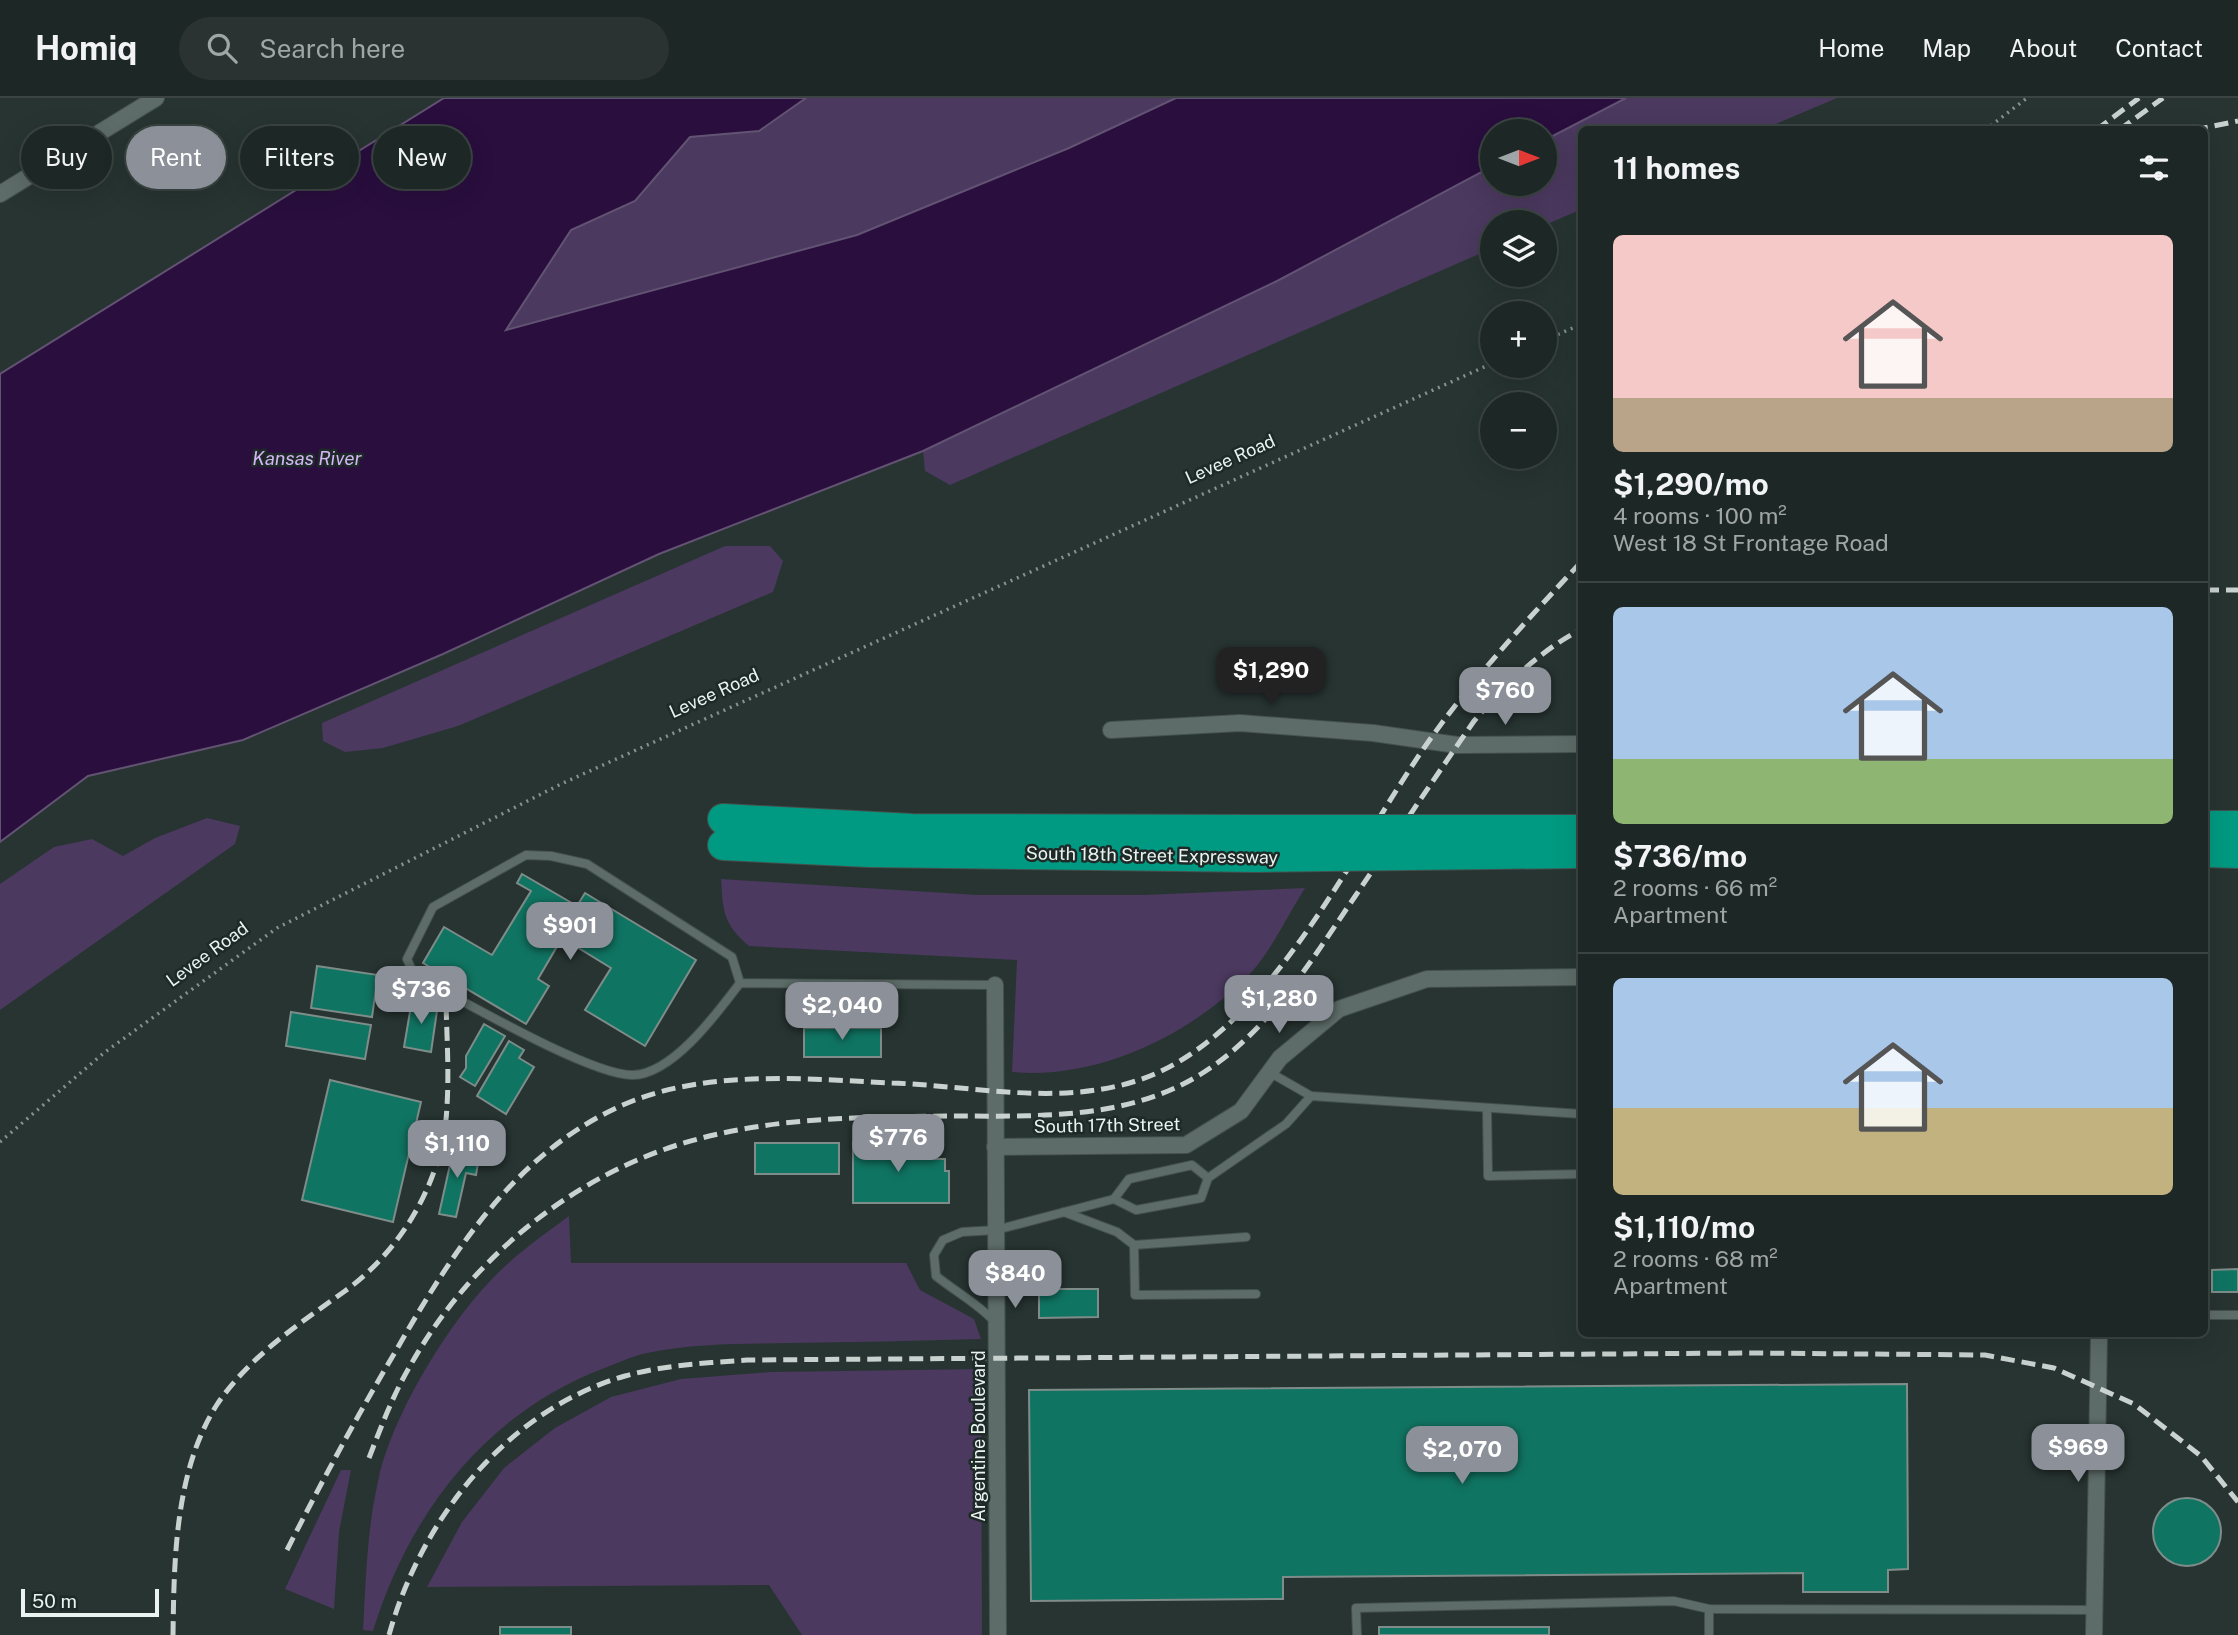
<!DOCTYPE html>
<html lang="en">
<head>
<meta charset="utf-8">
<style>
	body { margin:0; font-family:"Public Sans",sans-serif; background:#2a3332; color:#f1f3f6; height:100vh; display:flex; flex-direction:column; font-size:26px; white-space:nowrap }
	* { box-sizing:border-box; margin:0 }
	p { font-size:23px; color:#a0a5a7 }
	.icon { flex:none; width:38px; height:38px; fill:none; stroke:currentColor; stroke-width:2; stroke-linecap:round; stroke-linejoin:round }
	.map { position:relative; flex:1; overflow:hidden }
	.side { position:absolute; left:1578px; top:28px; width:630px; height:1211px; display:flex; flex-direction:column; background:#1d2725; border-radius:10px; box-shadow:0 7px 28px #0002,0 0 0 2px #3b4442 }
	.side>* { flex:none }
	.banner { position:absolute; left:21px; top:28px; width:665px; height:63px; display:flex; gap:14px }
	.needle { width:46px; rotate:90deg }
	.tools { position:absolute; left:1480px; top:21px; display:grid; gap:14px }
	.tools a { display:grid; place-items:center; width:77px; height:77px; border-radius:50%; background:#1d2725; box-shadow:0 7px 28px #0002,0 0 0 2px #3b4442; font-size:35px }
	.scale { position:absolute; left:21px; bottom:18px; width:138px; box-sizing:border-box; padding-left:7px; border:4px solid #eaf3f0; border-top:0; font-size:19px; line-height:24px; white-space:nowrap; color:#eaf3f0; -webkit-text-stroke:5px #1d2a27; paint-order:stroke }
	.price { position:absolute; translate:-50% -60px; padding:0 16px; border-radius:14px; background:#8c9099; color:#fff; font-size:23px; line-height:46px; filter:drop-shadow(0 2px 4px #0008) }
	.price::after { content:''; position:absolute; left:50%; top:42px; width:21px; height:16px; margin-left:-10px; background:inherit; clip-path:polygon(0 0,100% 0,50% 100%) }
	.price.active { background:#222; color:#fff }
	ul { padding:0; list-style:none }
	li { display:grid; align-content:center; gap:14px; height:371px; padding:0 35px }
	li+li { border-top:2px solid #3b4442 }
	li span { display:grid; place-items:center; height:217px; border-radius:10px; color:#555 }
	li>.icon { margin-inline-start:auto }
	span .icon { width:126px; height:126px; fill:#fffc; stroke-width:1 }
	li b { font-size:30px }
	h2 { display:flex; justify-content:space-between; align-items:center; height:84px; padding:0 35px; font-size:30px }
	.pill { padding:0 24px; border-radius:32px; background:#1d2725; box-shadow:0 7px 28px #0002,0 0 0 2px #3b4442; font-size:24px; line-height:63px }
	.pill.active { background:#8c9099; color:#fff }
	header { display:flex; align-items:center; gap:42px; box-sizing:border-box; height:98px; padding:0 35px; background:#1d2725; border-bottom:2px solid #3b4442 }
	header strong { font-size:33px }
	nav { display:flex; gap:38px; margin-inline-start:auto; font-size:24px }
	.search { width:490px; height:63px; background:#2a3332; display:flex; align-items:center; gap:18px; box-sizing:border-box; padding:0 24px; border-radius:38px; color:#a0a5a7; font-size:26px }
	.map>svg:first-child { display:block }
	.green { fill:#4b395f }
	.water { fill:#290e3e; stroke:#635373; stroke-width:2 }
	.building { fill:#107462; stroke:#7e8d89; stroke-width:2 }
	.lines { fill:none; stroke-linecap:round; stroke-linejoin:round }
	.service-casing { stroke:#44504d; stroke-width:10 }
	.minor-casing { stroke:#44504d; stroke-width:18 }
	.motorway-casing { stroke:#44504d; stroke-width:32 }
	.path { stroke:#87928f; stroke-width:3.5; stroke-dasharray:2 5; stroke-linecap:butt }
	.service { stroke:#5d6c68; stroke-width:8 }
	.minor { stroke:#5d6c68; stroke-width:16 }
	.motorway { stroke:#009981; stroke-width:30 }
	.rail { stroke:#c9d2cf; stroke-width:5; stroke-dasharray:14 7; stroke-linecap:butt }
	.motorway-bridge-casing { stroke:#44504d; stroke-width:32; stroke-linecap:butt }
	.motorway-bridge { stroke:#009981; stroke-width:30 }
	.labels { text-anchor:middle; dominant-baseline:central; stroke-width:5; stroke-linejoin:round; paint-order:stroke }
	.street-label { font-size:18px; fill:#eaf3f0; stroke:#1d2a27 }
	.water-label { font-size:19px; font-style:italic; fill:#d4b5f6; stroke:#1d2a27 }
</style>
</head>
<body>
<header>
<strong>Homiq</strong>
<div class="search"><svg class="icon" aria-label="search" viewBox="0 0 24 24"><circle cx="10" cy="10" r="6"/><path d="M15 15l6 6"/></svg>Search here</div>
<nav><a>Home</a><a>Map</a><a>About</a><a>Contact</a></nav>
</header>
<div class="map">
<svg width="2238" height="1537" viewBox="0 0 2238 1537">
	<rect width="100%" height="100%" fill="#273431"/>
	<g class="green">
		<path d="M806,0H1176L1069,50L857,137L505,232L571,132L635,103L690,39L759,33Z"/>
		<path d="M1626,0H1837L1764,31L1582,32V111L1545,127V124H1493V150L950,387L925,373L923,353L1279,182L1493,68V86H1545V42Z"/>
		<path d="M725,448H770L783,463L773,494L458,628L383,650L345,654L323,643L322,625Z"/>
		<path d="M207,720L240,728L235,746L0,912V786L54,749L92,741L123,758L155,740Z"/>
		<path d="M721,781L978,797H1144L1305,790C1288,817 1269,857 1247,879C1188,938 1097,982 1012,974L1017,862L749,848C723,826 723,813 721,781Z"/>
		<path d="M569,1118L571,1165H906L920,1192L974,1221L981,1241C918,1243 854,1244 790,1245C742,1246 694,1245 647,1255C632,1258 616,1266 602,1271C485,1316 409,1416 373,1533L363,1532C366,1480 367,1429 379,1379C394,1314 451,1220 499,1174C520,1153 545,1136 569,1118Z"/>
		<path d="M981,1271L982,1537H802L769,1487L427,1489L462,1424L504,1370L555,1330L611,1299L681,1281L771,1274Z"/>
		<path d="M341,1372H351L339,1434L334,1511L285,1491Z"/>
	</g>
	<path class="water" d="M444,0H806L759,33L690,39L635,103L571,132L506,232L857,137L1069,50L1176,0H1626L1545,42V33H1493V68L1279,182L923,353L659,456L443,556L243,642L88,678L0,744V276Z"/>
	<g class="building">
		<path d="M522,776L577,808L585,795L696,862L645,948L585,912L611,870L562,840L538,881L549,888L526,926L423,865L444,829L492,857L531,793L517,785Z"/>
		<path d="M317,868L378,877L372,919L311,910Z"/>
		<path d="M412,902L438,906L431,954L404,949Z"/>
		<path d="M291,914L371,927L365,961L286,948Z"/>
		<path d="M484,926L505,938L475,988L460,979L466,970V958Z"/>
		<rect x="804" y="930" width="77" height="29"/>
		<path d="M509,943L524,952L519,960L534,969L506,1016L477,998Z"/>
		<path d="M330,982L421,1004L393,1124L302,1102Z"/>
		<path d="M853,1044H926V1061H945V1073H949V1105H853Z"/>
		<rect x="755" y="1045" width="84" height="31"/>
		<path d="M454,1049L470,1052L469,1057L479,1059L476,1077L466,1075L456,1119L439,1116Z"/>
		<path d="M2238,1171V1194H2212V1172Z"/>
		<path d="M1039,1191H1098V1219L1039,1220Z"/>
		<path d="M1907,1286L1908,1471L1888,1472V1494H1803V1475L1283,1479V1501L1031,1503L1029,1292Z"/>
		<circle cx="2187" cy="1434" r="34"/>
		<rect x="500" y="1529" width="71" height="8"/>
		<rect x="1379" y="1529" width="170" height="8"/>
	</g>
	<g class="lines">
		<defs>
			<g id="service">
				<path d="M740,885L732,859L587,766L551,758L526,757L433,809L407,861L414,877C458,900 591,978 633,977C673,976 718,914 740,885L995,887"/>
				<path d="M1269,974L1311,998"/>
				<path d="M1487,1012L1488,1078L1582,1076"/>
				<path d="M1114,1101L1129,1081L1192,1067L1208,1080"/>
				<path d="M1064,1114L1117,1134L1134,1147L1246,1139"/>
				<path d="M1134,1147L1135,1197L1256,1196"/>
				<path d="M2205,1217H2238"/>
				<path d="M994,1223C977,1205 956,1194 936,1178L934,1157L943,1142L962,1134L996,1132L1114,1101L1136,1112L1201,1100L1208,1080L1286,1026L1311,998L1582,1016"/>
				<path d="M1357,1537L1356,1510L1674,1503L1709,1511L2094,1512"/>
				<path d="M1709,1537V1511"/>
			</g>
			<g id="minor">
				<path d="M0,96L156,0"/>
				<path d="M1111,632L1240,625L1373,635L1457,647L1582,646"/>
				<path d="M995,887L998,1537"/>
				<path d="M995,1049L1186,1047L1241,1013L1280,960L1339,911L1427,881L1582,879"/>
				<path d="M2094,1537L2099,1236"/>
			</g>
			<g id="motorway">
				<path d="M723,721L912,731L1258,732"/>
				<path d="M2205,728H2238"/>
				<path d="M1491,732H1582"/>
				<path d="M723,747L869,754L1257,759"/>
				<path d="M2205,754L2238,755"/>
				<path d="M1491,756L1582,755"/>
			</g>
		</defs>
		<use href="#service" class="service-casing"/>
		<use href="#minor" class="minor-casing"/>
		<use href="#motorway" class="motorway-casing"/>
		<g class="path">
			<path d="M1985,32L2027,0"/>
			<path d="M1545,242L1582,226"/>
			<path d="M0,1044L105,954L277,830L561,686L1493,265"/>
		</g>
		<use href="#service" class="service"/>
		<use href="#minor" class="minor"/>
		<use href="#motorway" class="motorway"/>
		<g class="rail">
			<path d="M2096,32L2139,0"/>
			<path d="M2119,32L2163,0"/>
			<path d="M2194,32L2238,23"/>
			<path d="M2205,492H2238"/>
			<path d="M369,1360C381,1329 393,1297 410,1268C471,1159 577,1073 698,1041C779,1019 865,1019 949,1018C1034,1018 1126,1023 1201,976C1269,934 1312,861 1356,797C1395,739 1434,681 1474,623C1505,587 1539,553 1582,531"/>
			<path d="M287,1452C321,1385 356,1320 394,1256C453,1153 519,1047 635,1002C714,972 809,981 892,985C979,988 1073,1012 1157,975C1279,920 1356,745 1431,640C1476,577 1529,520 1582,463"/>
			<path d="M173,1537C174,1461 175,1371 218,1305C251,1257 299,1226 345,1193C403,1151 444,1080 447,1008C449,975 447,940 446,907"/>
			<path d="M389,1537C421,1422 506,1312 625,1278C664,1267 706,1265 747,1262L1749,1255L1985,1257L2054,1270L2134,1306L2201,1358L2238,1404"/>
		</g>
		<defs>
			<g id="motorway-bridge">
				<path d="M1258,732H1491"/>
				<path d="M1257,759L1491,756"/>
			</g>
		</defs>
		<use href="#motorway-bridge" class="motorway-bridge-casing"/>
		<use href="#motorway-bridge" class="motorway-bridge"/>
	</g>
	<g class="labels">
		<g class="street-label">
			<text transform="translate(1230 361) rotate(-24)">Levee Road</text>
			<text transform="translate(714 595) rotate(-24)">Levee Road</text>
			<text transform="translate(1152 757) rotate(1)">South 18th Street Expressway</text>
			<text transform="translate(207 856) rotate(-36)">Levee Road</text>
			<text transform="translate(1107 1027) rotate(-1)">South 17th Street</text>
			<text transform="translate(978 1338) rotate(-90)">Argentine Boulevard</text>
		</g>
		<g class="water-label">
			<text x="307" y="360">Kansas River</text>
		</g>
	</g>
</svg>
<div class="tools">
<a><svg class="needle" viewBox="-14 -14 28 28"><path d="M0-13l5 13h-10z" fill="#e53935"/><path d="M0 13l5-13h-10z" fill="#a0a5a7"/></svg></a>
<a><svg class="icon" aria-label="layers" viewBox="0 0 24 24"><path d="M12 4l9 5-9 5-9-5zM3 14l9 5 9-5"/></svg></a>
<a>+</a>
<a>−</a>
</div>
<div class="scale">50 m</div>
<b class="price active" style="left:1271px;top:609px">$1,290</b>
<b class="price" style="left:1505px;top:629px">$760</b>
<b class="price" style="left:570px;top:864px">$901</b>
<b class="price" style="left:421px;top:928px">$736</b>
<b class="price" style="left:1279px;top:937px">$1,280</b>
<b class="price" style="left:842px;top:944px">$2,040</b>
<b class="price" style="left:898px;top:1076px">$776</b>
<b class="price" style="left:457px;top:1082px">$1,110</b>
<b class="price" style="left:1015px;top:1212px">$840</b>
<b class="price" style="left:2078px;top:1386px">$969</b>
<b class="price" style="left:1462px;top:1388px">$2,070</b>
<div class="banner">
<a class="pill">Buy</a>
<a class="pill active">Rent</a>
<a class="pill">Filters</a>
<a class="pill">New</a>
</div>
<section class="side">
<h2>11 homes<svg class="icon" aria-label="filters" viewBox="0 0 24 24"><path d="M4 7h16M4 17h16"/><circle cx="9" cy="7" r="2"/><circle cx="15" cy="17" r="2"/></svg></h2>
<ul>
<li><span style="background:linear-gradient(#f6c9c9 75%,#b9a48a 0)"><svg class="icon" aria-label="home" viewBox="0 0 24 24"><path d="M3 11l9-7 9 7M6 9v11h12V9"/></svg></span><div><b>$1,290/mo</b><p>4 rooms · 100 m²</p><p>West 18 St Frontage Road</p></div></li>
<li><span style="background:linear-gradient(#a9c7e8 70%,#8fb573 0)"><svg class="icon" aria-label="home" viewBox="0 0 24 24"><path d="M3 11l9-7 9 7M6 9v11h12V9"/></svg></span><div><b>$736/mo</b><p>2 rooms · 66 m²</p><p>Apartment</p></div></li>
<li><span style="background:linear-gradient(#a9c7e8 60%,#c2b280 0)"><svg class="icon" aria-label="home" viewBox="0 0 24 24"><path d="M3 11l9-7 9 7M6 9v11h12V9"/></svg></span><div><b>$1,110/mo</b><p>2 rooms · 68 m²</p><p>Apartment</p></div></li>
</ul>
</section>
</div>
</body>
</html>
